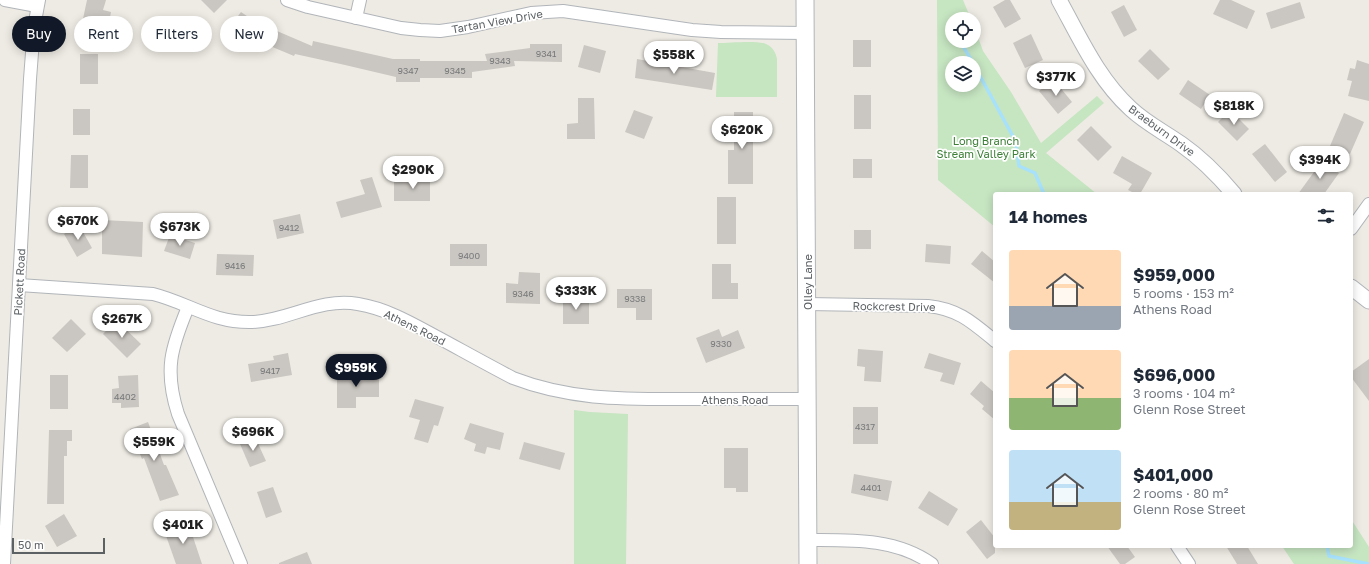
<!DOCTYPE html>
<html lang="en">
<head>
<meta charset="utf-8">
<style>
	body { margin:0; font-family:"Golos Text",sans-serif; background:#f6f6f7; color:#1f2937; height:100vh; display:flex; flex-direction:column; font-size:15px; white-space:nowrap }
	* { box-sizing:border-box; margin:0 }
	p { font-size:13px; color:#747a83 }
	.icon { flex:none; width:22px; height:22px; fill:none; stroke:currentColor; stroke-width:2; stroke-linecap:round; stroke-linejoin:round }
	.map { position:relative; flex:1; overflow:hidden }
	.sheet { position:absolute; left:993px; top:192px; width:360px; height:356px; display:flex; flex-direction:column; background:#fff; border-radius:4px; box-shadow:0 2px 10px #0003 }
	.sheet>* { flex:none }
	.banner { position:absolute; left:12px; top:16px; width:380px; height:36px; display:flex; gap:8px }
	.buttons { position:absolute; left:945px; top:12px; display:grid; gap:8px }
	.buttons a { display:grid; place-items:center; width:36px; height:36px; border-radius:50%; background:#fff; box-shadow:0 2px 10px #0003; font-size:20px }
	.scale { position:absolute; left:12px; bottom:10px; width:93px; box-sizing:border-box; padding-left:4px; border:2px solid #5c6164; border-top:0; font-size:11px; line-height:14px; white-space:nowrap; color:#5c6164; -webkit-text-stroke:3px #fff; paint-order:stroke }
	.price { position:absolute; translate:-50% -34px; padding:0 9px; border-radius:14px; background:#fff; color:#222; font-size:13px; line-height:26px; filter:drop-shadow(0 1px 2px #0008) }
	.price::after { content:''; position:absolute; left:50%; top:24px; width:12px; height:9px; margin-left:-6px; background:inherit; clip-path:polygon(0 0,100% 0,50% 100%) }
	.price.on { background:#111827; color:#fff }
	ul { padding:0; list-style:none }
	li { display:flex; align-items:center; gap:12px; height:100px; padding:0 16px }
	li span { display:grid; place-items:center; flex:none; width:112px; height:80px; border-radius:4px; color:#555 }
	li>.icon { margin-inline-start:auto }
	span .icon { width:48px; height:48px; fill:#fffc; stroke-width:1 }
	li b { font-size:17px }
	h2 { display:flex; justify-content:space-between; align-items:center; height:48px; padding:0 16px; font-size:17px }
	.pill { padding:0 14px; border-radius:18px; background:#fff; box-shadow:0 2px 10px #0003; font-size:14px; line-height:36px }
	.pill.on { background:#111827; color:#fff }
	.map>svg:first-child { display:block }
	.green { fill:#c6e5c1; fill-rule:evenodd }
	.lines { fill:none; stroke-linecap:round; stroke-linejoin:round }
	.stream { stroke:#a7e1fb; stroke-width:3.5 }
	.building { fill:#cac6c1 }
	.minor-casing { stroke:#b1b5b9; stroke-width:14 }
	.tertiary-casing { stroke:#b1b5b9; stroke-width:17 }
	.secondary-casing { stroke:#b1b5b9; stroke-width:19 }
	.minor { stroke:#fff; stroke-width:12 }
	.tertiary { stroke:#fff; stroke-width:15 }
	.secondary { stroke:#fff; stroke-width:17 }
	.labels { text-anchor:middle; dominant-baseline:central; stroke-width:3.5; stroke-linejoin:round; paint-order:stroke }
	.number-label { font-size:9px; fill:#787a7b }
	.street-label { font-size:11px; fill:#5c6164; stroke:#fff }
	.park-label { font-size:11px; fill:#3d8037; stroke:#fff }
</style>
</head>
<body>
<div class="map">
<svg width="1369" height="564" viewBox="0 0 1369 564">
	<rect width="100%" height="100%" fill="#eeebe4"/>
	<g class="green">
		<path d="M937,0H963L971,19H952V41H974V26L983,51L1011,92L1041,143L1097,96L1104,103L1046,153L1097,194H995V227L938,180ZM952,63H974V85H952Z"/>
		<path d="M718,43C729,43 757,40 766,44C773,47 776,53 777,59V97H716Z"/>
		<path d="M574,410L590,412L628,414L626,564H574Z"/>
		<path d="M1351,519L1369,547V564H1294L1282,546H1351Z"/>
	</g>
	<g class="lines">
		<g class="stream">
			<path d="M950,23L952,26"/>
			<path d="M960,41L973,63"/>
			<path d="M974,65L1016,142L1019,166L1035,173L1044,194"/>
			<path d="M1327,546L1329,556L1369,564"/>
		</g>
	</g>
	<g class="building">
		<path d="M87,0H106L103,10L111,12L106,38L80,33Z"/>
		<path d="M201,0H227L214,13Z"/>
		<path d="M1005,0H1010L1021,19L1005,28L993,7Z"/>
		<path d="M1220,0H1231L1255,11L1247,29L1213,14Z"/>
		<path d="M1300,2L1305,18L1271,29L1266,13Z"/>
		<path d="M1124,5L1137,30L1124,37L1111,12Z"/>
		<path d="M241,12L260,25L249,42L229,28Z"/>
		<path d="M277,31L312,46L313,41L393,59H420V61H487L485,54L530,48V44H562V62L514,61L515,66L472,72V78H420V82H396V77L345,65L295,54L294,56L270,46Z"/>
		<path d="M1031,34L1043,60L1025,68L1013,43Z"/>
		<rect x="853" y="40" width="18" height="27"/>
		<path d="M584,45L606,51L600,73L578,67Z"/>
		<path d="M1150,49L1170,69L1158,80L1138,61Z"/>
		<rect x="80" y="54" width="18" height="30"/>
		<path d="M637,59L715,73L712,90L635,78Z"/>
		<path d="M1357,60L1369,64V101L1348,96L1352,81L1347,80L1350,68L1355,69Z"/>
		<path d="M1054,80L1072,102L1058,114L1039,91Z"/>
		<path d="M1188,80L1210,95L1201,109L1179,94Z"/>
		<rect x="854" y="95" width="17" height="34"/>
		<path d="M578,98H594L595,139H567V124L578,123Z"/>
		<rect x="73" y="109" width="17" height="26"/>
		<path d="M634,110L653,117L644,139L625,132Z"/>
		<path d="M1230,110L1249,129L1237,141L1218,122Z"/>
		<path d="M734,112H753V120H757V138H753V184H728V150H734Z"/>
		<path d="M1344,113L1364,122L1350,154L1330,146Z"/>
		<path d="M1091,126L1112,147L1098,161L1077,140Z"/>
		<path d="M1265,144L1287,172L1275,182L1252,154Z"/>
		<path d="M71,155H88V188H70Z"/>
		<path d="M1122,156L1152,173L1140,194H1136L1128,190L1132,184L1113,173Z"/>
		<rect x="853" y="159" width="19" height="19"/>
		<path d="M1322,161L1339,173L1324,194H1298Z"/>
		<path d="M418,174H430V201H394V182H418Z"/>
		<path d="M372,177L382,207L341,218L336,202L365,194L360,180Z"/>
		<rect x="717" y="197" width="19" height="47"/>
		<path d="M300,214L304,233L277,239L273,220Z"/>
		<path d="M102,220L143,222L142,257L102,254Z"/>
		<path d="M79,225L92,248L77,257L64,234Z"/>
		<rect x="854" y="230" width="17" height="19"/>
		<path d="M170,235L195,243L190,259L164,251Z"/>
		<rect x="450" y="244" width="37" height="22"/>
		<path d="M926,244L951,246L950,264L925,262Z"/>
		<path d="M982,251L995,262V283L971,264Z"/>
		<path d="M217,254L254,255L253,276L216,275Z"/>
		<path d="M712,264H731V283H738V299H712Z"/>
		<path d="M519,272L540,273V304L506,303V283L518,284Z"/>
		<path d="M617,289H652V320H636V308H617Z"/>
		<rect x="563" y="298" width="26" height="26"/>
		<path d="M71,319L86,334L67,352L52,338Z"/>
		<path d="M116,320L141,344L127,358L103,334Z"/>
		<path d="M719,329L722,337L738,330L745,348L706,363L696,338Z"/>
		<path d="M858,349L883,351L881,382L864,381L865,367L857,366Z"/>
		<path d="M288,353L292,375L251,382L248,364L274,360L273,356Z"/>
		<path d="M929,353L961,363L954,385L940,381L943,373L924,368Z"/>
		<path d="M1369,359V401L1351,377V372Z"/>
		<path d="M337,373H379V397H356V408H337Z"/>
		<rect x="50" y="375" width="18" height="34"/>
		<path d="M138,375L139,407L121,408V403H112V389L119,388L118,376Z"/>
		<path d="M981,381L995,393V420L982,409L984,406L970,394Z"/>
		<path d="M415,399L444,407L438,426L434,425L428,443L414,439L420,420L409,417Z"/>
		<rect x="853" y="407" width="25" height="37"/>
		<path d="M148,422L164,465H166L179,495L160,501L144,458L142,459L130,429Z"/>
		<path d="M470,423L504,433L500,450L487,447L485,454L474,451L476,444L464,439Z"/>
		<path d="M49,430H72V441H67V456H64V504H47Z"/>
		<path d="M255,437L266,461L250,467L240,444Z"/>
		<path d="M524,442L565,453L560,470L519,459Z"/>
		<path d="M724,448H748V492H736V488H724Z"/>
		<path d="M854,474L892,481L888,501L851,493Z"/>
		<path d="M273,487L282,512L266,518L257,492Z"/>
		<path d="M929,491L958,509L948,526L918,508Z"/>
		<path d="M64,514L77,536L57,547L45,526Z"/>
		<path d="M981,520L995,538V553L987,559L966,532Z"/>
		<path d="M188,522L202,564H176L164,530Z"/>
		<path d="M1107,546H1127L1135,557L1125,564H1120Z"/>
		<path d="M1226,546H1247L1258,564H1237Z"/>
		<path d="M307,552L312,564H279V563Z"/>
	</g>
	<g class="lines">
		<defs>
			<g id="minor">
				<path d="M5,0L37,6"/>
				<path d="M287,0L308,7L401,28L420,30L440,31L468,27L531,13L563,11L692,30L721,32L805,33"/>
				<path d="M356,18L360,0"/>
				<path d="M1351,229L1369,204"/>
				<path d="M19,285L153,294C189,303 212,323 252,322C288,321 320,297 358,304C388,309 413,324 439,338C463,351 488,365 513,378C570,400 623,399 682,399C724,399 765,399 807,399"/>
				<path d="M807,304L928,306C958,309 972,322 995,341"/>
				<path d="M188,307C171,348 164,370 178,414L241,564"/>
				<path d="M808,540C851,540 896,538 932,564"/>
				<path d="M1177,546L1189,564"/>
				<path d="M4,564L30,79L34,27L39,0"/>
			</g>
			<g id="tertiary">
				<path d="M1059,0C1080,38 1098,79 1131,109C1146,123 1164,132 1181,144C1201,158 1218,175 1234,194"/>
				<path d="M1351,287L1369,301"/>
			</g>
			<path id="secondary" d="M805,0L808,564"/>
		</defs>
		<use href="#minor" class="minor-casing"/>
		<use href="#tertiary" class="tertiary-casing"/>
		<use href="#secondary" class="secondary-casing"/>
		<use href="#minor" class="minor"/>
		<use href="#tertiary" class="tertiary"/>
		<use href="#secondary" class="secondary"/>
	</g>
	<g class="labels">
		<g class="number-label">
			<text x="546" y="53">9341</text>
			<text x="500" y="60">9343</text>
			<text x="408" y="70">9347</text>
			<text x="455" y="70">9345</text>
			<text x="289" y="227">9412</text>
			<text x="469" y="255">9400</text>
			<text x="235" y="265">9416</text>
			<text x="523" y="293">9346</text>
			<text x="635" y="298">9338</text>
			<text x="721" y="343">9330</text>
			<text x="270" y="370">9417</text>
			<text x="125" y="396">4402</text>
			<text x="865" y="426">4317</text>
			<text x="871" y="487">4401</text>
		</g>
		<g class="street-label">
			<text transform="translate(497 21) rotate(-10)">Tartan View Drive</text>
			<text transform="translate(1162 130) rotate(36)">Braeburn Drive</text>
			<text transform="translate(19 282) rotate(-87)">Pickett Road</text>
			<text transform="translate(807 282) rotate(-90)">Olley Lane</text>
			<text transform="translate(894 306) rotate(1)">Rockcrest Drive</text>
			<text transform="translate(415 327) rotate(26)">Athens Road</text>
			<text x="735" y="399">Athens Road</text>
		</g>
		<g class="park-label">
			<text x="986" y="140">Long Branch<tspan x="986" dy="13">Stream Valley Park</tspan></text>
		</g>
	</g>
</svg>
<div class="buttons">
<a><svg class="icon" aria-label="locate" viewBox="0 0 24 24"><circle cx="12" cy="12" r="6"/><path d="M12 2v4M12 18v4M2 12h4M18 12h4"/></svg></a>
<a><svg class="icon" aria-label="layers" viewBox="0 0 24 24"><path d="M12 4l9 5-9 5-9-5zM3 14l9 5 9-5"/></svg></a>
</div>
<div class="scale">50 m</div>
<b class="price" style="left:674px;top:75px">$558K</b>
<b class="price" style="left:1056px;top:97px">$377K</b>
<b class="price" style="left:1234px;top:126px">$818K</b>
<b class="price" style="left:742px;top:150px">$620K</b>
<b class="price" style="left:1320px;top:180px">$394K</b>
<b class="price" style="left:413px;top:190px">$290K</b>
<b class="price" style="left:78px;top:241px">$670K</b>
<b class="price" style="left:180px;top:247px">$673K</b>
<b class="price" style="left:576px;top:311px">$333K</b>
<b class="price" style="left:122px;top:339px">$267K</b>
<b class="price on" style="left:356px;top:388px">$959K</b>
<b class="price" style="left:253px;top:452px">$696K</b>
<b class="price" style="left:154px;top:462px">$559K</b>
<b class="price" style="left:183px;top:545px">$401K</b>
<div class="banner">
<a class="pill on">Buy</a>
<a class="pill">Rent</a>
<a class="pill">Filters</a>
<a class="pill">New</a>
</div>
<section class="sheet">
<h2>14 homes<svg class="icon" aria-label="filters" viewBox="0 0 24 24"><path d="M4 7h16M4 17h16"/><circle cx="9" cy="7" r="2"/><circle cx="15" cy="17" r="2"/></svg></h2>
<ul>
<li><span style="background:linear-gradient(#ffd9b3 70%,#9aa5b1 0)"><svg class="icon" aria-label="home" viewBox="0 0 24 24"><path d="M3 11l9-7 9 7M6 9v11h12V9"/></svg></span><div><b>$959,000</b><p>5 rooms · 153 m²</p><p>Athens Road</p></div></li>
<li><span style="background:linear-gradient(#ffd9b3 60%,#8fb573 0)"><svg class="icon" aria-label="home" viewBox="0 0 24 24"><path d="M3 11l9-7 9 7M6 9v11h12V9"/></svg></span><div><b>$696,000</b><p>3 rooms · 104 m²</p><p>Glenn Rose Street</p></div></li>
<li><span style="background:linear-gradient(#bfe0f5 65%,#c2b280 0)"><svg class="icon" aria-label="home" viewBox="0 0 24 24"><path d="M3 11l9-7 9 7M6 9v11h12V9"/></svg></span><div><b>$401,000</b><p>2 rooms · 80 m²</p><p>Glenn Rose Street</p></div></li>
</ul>
</section>
</div>
</body>
</html>
